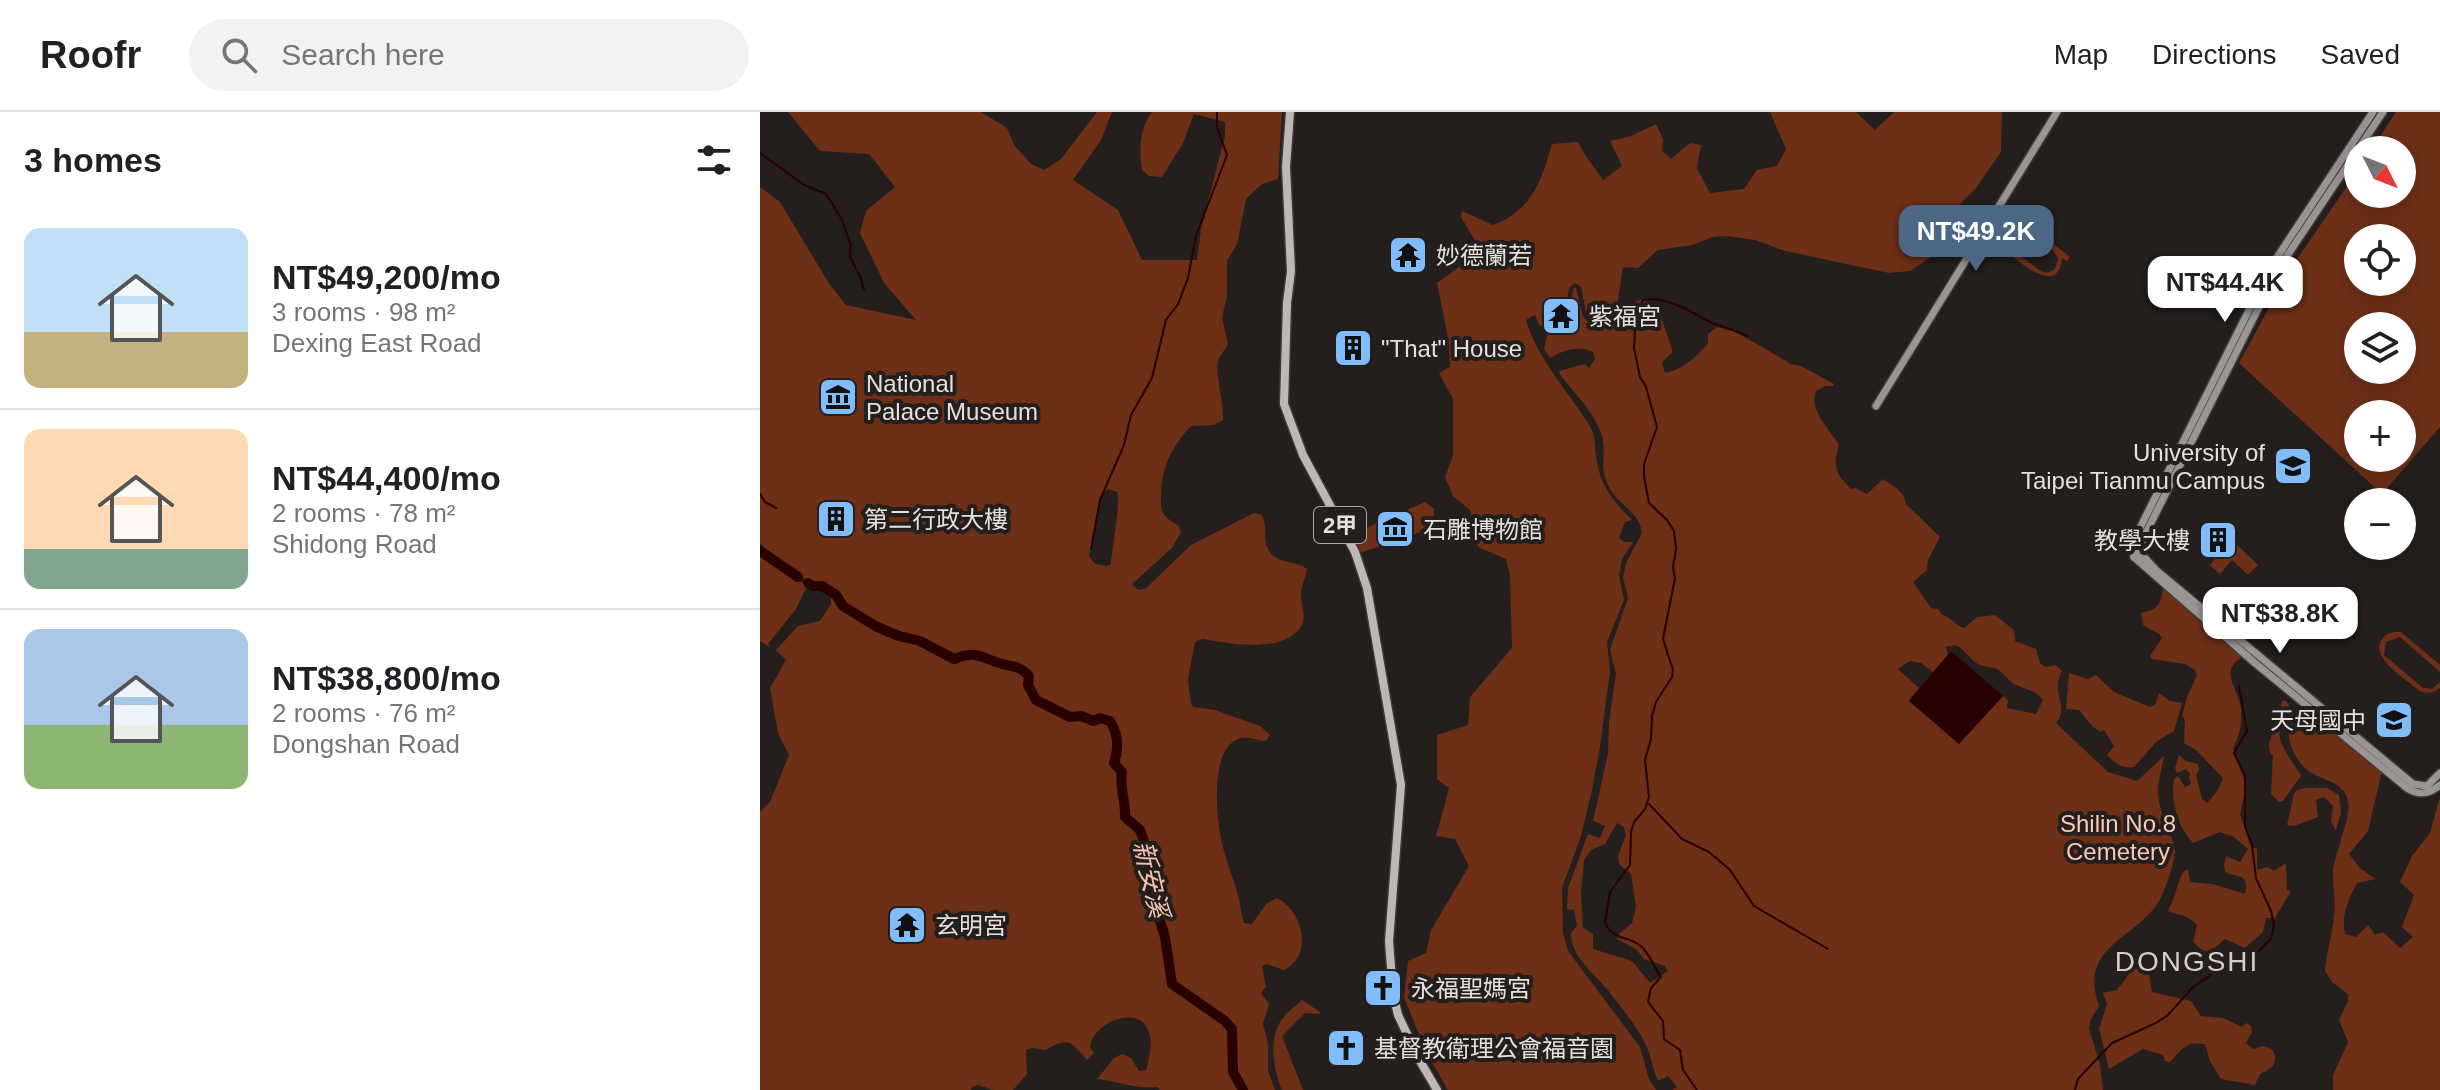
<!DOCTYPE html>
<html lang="en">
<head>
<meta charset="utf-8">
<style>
	body { margin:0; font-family:Helvetica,"Noto Sans TC",sans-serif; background:#f2f2f2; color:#202124; height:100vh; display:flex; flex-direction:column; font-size:30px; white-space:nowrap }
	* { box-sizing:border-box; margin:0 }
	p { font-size:26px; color:#757577 }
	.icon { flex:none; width:44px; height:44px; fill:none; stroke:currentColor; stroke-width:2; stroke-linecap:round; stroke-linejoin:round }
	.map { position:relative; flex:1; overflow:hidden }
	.details { display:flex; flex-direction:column; background:#fff; width:760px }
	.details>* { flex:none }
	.needle { width:52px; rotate:132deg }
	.fabs { position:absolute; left:1584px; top:24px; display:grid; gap:16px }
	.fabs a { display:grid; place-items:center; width:72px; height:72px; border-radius:50%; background:#fff; box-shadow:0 4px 20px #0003; font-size:40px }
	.price { position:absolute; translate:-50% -68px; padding:0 18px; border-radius:16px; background:#fff; color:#222; font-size:26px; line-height:52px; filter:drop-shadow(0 2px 4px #0008) }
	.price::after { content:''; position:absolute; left:50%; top:48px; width:24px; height:18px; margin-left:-12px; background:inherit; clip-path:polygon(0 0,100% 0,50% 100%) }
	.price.current { background:#4c6784; color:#fff }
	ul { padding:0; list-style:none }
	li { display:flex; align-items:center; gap:24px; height:200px; padding:0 24px }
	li+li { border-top:2px solid #e0e0e0 }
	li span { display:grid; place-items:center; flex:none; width:224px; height:160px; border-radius:16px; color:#555 }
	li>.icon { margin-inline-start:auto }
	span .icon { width:96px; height:96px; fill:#fffc; stroke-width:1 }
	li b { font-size:34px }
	h2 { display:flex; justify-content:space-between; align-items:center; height:96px; padding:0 24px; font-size:34px }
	header { display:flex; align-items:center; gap:48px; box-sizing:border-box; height:112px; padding:0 40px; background:#fff; border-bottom:2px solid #e0e0e0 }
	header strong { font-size:38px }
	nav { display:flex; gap:44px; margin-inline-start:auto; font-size:28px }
	.search { width:560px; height:72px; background:#f2f2f2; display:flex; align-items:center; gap:20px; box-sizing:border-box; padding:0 28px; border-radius:44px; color:#757577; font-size:30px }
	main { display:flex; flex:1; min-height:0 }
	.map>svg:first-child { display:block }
	.green { fill:#6e2f17; fill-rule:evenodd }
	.water { fill:#280200 }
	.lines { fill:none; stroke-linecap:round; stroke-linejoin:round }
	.stream { stroke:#280200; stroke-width:2 }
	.river { stroke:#280200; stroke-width:10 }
	.secondary-casing { stroke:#3f3937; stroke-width:10 }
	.primary-casing { stroke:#3f3937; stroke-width:11 }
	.secondary { stroke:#9a9594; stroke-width:7 }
	.primary { stroke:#bdb7b5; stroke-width:8 }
	.labels { text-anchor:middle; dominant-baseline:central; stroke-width:8; stroke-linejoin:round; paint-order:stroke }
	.shield { fill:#241e1c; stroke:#aaa6a4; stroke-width:2 }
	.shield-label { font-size:22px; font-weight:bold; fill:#e4e0df }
	.poi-label { font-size:24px; fill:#e4e0df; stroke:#241e1c; text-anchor:start }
	.park-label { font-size:24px; fill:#f8c8b8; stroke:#241e1c }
	.water-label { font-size:26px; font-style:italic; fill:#f2c3b3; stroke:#241e1c }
	.quarter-label { font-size:28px; letter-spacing:2px; fill:#d5cecb; stroke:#241e1c }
</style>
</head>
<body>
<header>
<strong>Roofr</strong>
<div class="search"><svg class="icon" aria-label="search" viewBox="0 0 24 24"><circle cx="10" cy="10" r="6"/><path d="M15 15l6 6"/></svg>Search here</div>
<nav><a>Map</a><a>Directions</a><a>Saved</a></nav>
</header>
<main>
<section class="details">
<h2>3 homes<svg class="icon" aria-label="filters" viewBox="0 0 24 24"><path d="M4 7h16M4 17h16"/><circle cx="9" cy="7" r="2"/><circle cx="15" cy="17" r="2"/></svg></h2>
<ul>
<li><span style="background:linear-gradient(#bfe0f5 65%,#c2b280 0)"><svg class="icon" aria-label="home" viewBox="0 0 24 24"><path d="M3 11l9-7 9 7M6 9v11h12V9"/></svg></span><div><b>NT$49,200/mo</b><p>3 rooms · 98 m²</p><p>Dexing East Road</p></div></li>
<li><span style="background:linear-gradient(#ffd9b3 75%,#7fa58c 0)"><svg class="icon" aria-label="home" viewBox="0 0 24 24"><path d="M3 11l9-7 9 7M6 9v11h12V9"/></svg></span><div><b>NT$44,400/mo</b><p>2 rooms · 78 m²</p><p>Shidong Road</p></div></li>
<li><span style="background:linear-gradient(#a9c7e8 60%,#8fb573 0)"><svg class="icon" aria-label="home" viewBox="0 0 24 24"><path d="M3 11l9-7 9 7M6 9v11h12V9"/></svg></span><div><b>NT$38,800/mo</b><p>2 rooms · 76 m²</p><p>Dongshan Road</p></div></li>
</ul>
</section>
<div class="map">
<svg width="1680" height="978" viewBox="0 0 1680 978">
	<rect width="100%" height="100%" fill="#241e1c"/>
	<g class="green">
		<path d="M28,0H221L247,16L254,33L271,52L284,58L301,47L337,0H352L341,28L313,68L358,98L382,148H437L441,117L465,24V10L434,2L423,31L402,65L389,64L382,58C379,38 379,17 392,0H522L518,67L502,72L486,87L477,132L467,149V183L462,206L468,232C465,239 460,242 458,249C455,262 464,290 463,308L454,313L431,314C411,336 402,354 401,383C400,400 403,405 418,413L421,420L412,436L372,472L378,478L385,477L431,433L494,401L502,403C508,416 503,426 507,435C514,453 535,447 547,457C546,466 541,473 541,482C541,490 546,505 542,513C525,543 468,531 442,527L435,530L428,567L431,592L434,595L455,598L500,614L510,623L506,629C495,629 487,622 476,628C448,642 457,714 464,739C468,755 475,771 479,787C481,795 481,803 484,811L492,812L506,792L517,786C543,799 554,843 524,858L507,852L502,854L506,875L501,881L509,892L503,912L508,932V959L515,978H400L397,975C379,978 356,969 337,967L354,946L362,942L371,946L379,959L386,958C410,881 334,903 330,935L334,941L327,948C312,932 310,923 286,938L273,936L266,938L267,962L253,978H233L218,973L212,975L211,978H0V700L10,690L29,643L18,621L10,576L26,548L16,538L38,514L60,509L71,492V477L59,469L51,471L13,446L0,431V75L20,90L70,173L86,193L156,208L124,171L100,121L106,99L135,75L109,42L60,39ZM348,377L357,380C361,389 352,436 351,452L347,454L335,452L329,444L340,385Z"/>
		<path d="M1010,0H1096L1115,18L1134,0H1242L1241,40L1216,76L1188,104L1171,145L1150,159L1129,161L1025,139L995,128L967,124L953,125L932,133L898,138L878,156L863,155L858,188L843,207L834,209L826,202L821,175L815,171L809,176C807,194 800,204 787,216L779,213L775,203L766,208C778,248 808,279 830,314C837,326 834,338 837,350C841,375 855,391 872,408L865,410L859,426L864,430H873L862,447L859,463L864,488L847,530L850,559L840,635L832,678L821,724L802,776L803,821L808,839L880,935L889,967L896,978H688L666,940L644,885L648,849L666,841L671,818L709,754L695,727L676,724L689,676L677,667V623L708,613L710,585L752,536L750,464L746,447L718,435L710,398L693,384L685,365L693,344V287L679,261L690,255L689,231L677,171L710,147L718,134L701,105L702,99L733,113C772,98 781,70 792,32L818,30C825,45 834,54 843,68L862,54L850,29L871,24L896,12L903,27L902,39L911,47L930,31L941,33L937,56L950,81L984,77L997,58L1017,54L1026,37Z"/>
		<path d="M1636,0H1680V315L1622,382L1479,251L1529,159L1598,58V82H1642V38H1611ZM1598,126H1642V170H1598ZM1598,214H1642V258H1598ZM1598,302H1642V346H1598Z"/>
		<path d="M1252,99L1310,145L1307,149L1302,146C1299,190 1248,142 1236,128V116L1242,108L1251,106L1249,102ZM1249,110C1265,110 1293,133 1298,147L1295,157L1286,161L1279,158L1245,132L1240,122L1241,117Z"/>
		<path d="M816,175L823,205L831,212C853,214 873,171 898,196L912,237V241L902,250L905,261C922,258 938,244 948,231V222L957,215L976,220L1031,252L1041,254L1074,272L1073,274H1066L1056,279C1048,298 1070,317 1079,333C1072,356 1076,361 1091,377L1095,376L1107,382L1123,367C1132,373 1145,380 1146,392L1180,425L1168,448L1167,458L1153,470L1171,496L1178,497L1182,503C1192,505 1195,514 1204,516L1217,505L1235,503L1254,518L1255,529L1276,537L1280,551L1285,555L1296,553L1302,559C1300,563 1298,567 1298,572C1297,587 1307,598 1296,611L1348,660L1377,669L1404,644C1402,656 1398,669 1398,680C1398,701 1414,724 1415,739C1415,747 1407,773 1403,781C1385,826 1316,830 1339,894L1331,907L1329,916L1340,953L1343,978H912L917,975L908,964L898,969C893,957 891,944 886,933C877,914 860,894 847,877C832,859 811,845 811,821L817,814L814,798L807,797L808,776L828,722L840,726L845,714L833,709L848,641L849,610L856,562L850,538L868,486L863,465L866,451L882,421C880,401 860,394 850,377C838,355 847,343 842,324C836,302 813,280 800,262L799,259L825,252L829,256L835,247L833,240C819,233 803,238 790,246L784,237L787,223L810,197L813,177ZM1196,533C1205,538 1207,544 1215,550C1221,555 1227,554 1234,556C1242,558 1247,568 1254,572C1265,578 1275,577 1283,588L1276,602L1247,596L1248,588L1243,584L1199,632L1149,588L1159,576L1138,557L1150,549L1161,551L1173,560L1188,543L1186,535ZM857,711L864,715L866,723L858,744L859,752L871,762L876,795L872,811L859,822L857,827L876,837L884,847L905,854L908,859L890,871L872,849L833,837V822L823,816L821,781L824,748L831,738L845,732Z"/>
		<path d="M665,390L674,397L673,416L600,441L592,422Z"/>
		<path d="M1472,428L1498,453L1488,463L1472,448L1460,462L1450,453Z"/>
		<path d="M0,442L47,474L36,497L8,532L11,536L0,529Z"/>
		<path d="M1403,475L1483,544C1480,547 1476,549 1473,553C1466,566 1477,578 1480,591C1483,608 1481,621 1473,636L1484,668L1485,680L1480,702L1491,735L1497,737V758L1507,755L1514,759L1526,751L1527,778L1531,779L1515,806H1506L1503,820L1485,836L1465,827L1450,840L1442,838L1433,830L1437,813C1429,803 1418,803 1408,799C1415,786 1417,771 1424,759L1428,757L1430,770L1452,772L1485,782C1490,760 1476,766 1465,760L1464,753L1466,744L1480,750L1488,737L1474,725L1460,720L1433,731C1418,716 1410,688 1414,667L1418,664L1425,675L1431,672L1429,665L1430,662L1426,657L1417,661L1415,656L1419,643L1426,649L1438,652L1439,658L1436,663L1442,687L1447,691L1458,678L1463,666L1436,638L1424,631L1425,608L1422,604L1427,585L1437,563L1435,558L1425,552L1392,547L1390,544L1402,526L1399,522L1383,513L1381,501C1399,497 1401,492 1403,475Z"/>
		<path d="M1641,520L1680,553V560L1640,525L1626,530L1624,543L1663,576L1672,577L1680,570V576C1674,581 1667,582 1660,579C1647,568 1607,544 1623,526C1628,520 1634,520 1641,520Z"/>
		<path d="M1309,561L1328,567L1336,563L1354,580L1390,595L1395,593L1399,581L1410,589L1422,591L1414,619L1397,629L1374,655C1361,657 1355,651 1347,643L1354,634L1344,618L1341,620L1333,615L1319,598L1306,597Z"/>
		<path d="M1522,589H1526L1530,595C1507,625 1526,637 1541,664L1523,689L1519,690L1511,682L1513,643L1510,642L1509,632Z"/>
		<path d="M1544,594L1624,659L1621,663L1608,719L1589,742L1601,757L1616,767L1597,771C1588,788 1581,803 1585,822L1596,825L1608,813L1615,823L1623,820L1640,836L1653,825L1642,815L1654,783L1640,770L1652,744L1670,721L1680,685V978H1573V963L1588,930L1579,908L1588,889V882L1572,870L1565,859C1566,842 1572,824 1574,805C1576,790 1573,777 1573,762C1573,752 1577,741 1580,732C1583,717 1593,698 1586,683C1579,668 1557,667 1546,657C1528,640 1519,608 1544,594Z"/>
		<path d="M1547,676H1567L1579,683L1581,701L1576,718L1571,710L1573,694L1564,685L1556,688L1558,705L1534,714L1527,713L1534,682L1537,678Z"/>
		<path d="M1383,852L1388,855L1392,880L1431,889L1441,904L1463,906L1482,915L1487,911L1491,914L1492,920L1486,931L1493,937L1503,934L1512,937L1515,944C1515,957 1509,957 1500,962L1495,973L1461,967L1450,949L1445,932C1424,929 1422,938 1410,950L1405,949L1403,943L1383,937L1349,957L1339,917L1347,892L1343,881L1357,878L1376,853Z"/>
		<path d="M542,888L560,900L559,902L545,901L522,924L543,978H522C514,960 509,930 519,912C524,902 534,895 542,888Z"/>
	</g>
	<path class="water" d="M1191,539L1243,584L1199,632L1149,589Z"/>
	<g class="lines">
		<g class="stream">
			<path d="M0,41L44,73L66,82L81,106L91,133L90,145L100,164L104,178"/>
			<path d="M0,382L5,390L16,396"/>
			<path d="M331,437L340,388L364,333L371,303L392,266L406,208L418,192L428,166L436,124L467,43L457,15V0"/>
			<path d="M889,692L922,727L949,740L970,758L994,794L1068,837"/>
			<path d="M937,978L923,958L920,938L904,927L903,909L888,890L891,876L901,865C894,855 888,838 878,832C864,823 855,829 845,811L850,780L870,753L871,720L874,710L885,697L889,685L885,648L891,627L892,604L896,590L912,565L913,558L903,527L915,466L913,456L916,437L914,419L907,408L889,391L884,364V352L897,315L886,275L880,265L874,236L876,202L883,188C907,184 930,199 950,210C962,215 975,218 987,224"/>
			<path d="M1315,978L1318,967L1352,931L1396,911L1408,903L1433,875L1463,855L1497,841L1511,827L1514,813L1511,799L1496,766L1492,733L1485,714V664L1474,641L1487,619L1479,574"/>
		</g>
		<g class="river">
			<path d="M0,439L38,465"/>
			<path d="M48,471L53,474H62L76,483L83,494L117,515L139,524L160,529L194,547C216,538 219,545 239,551C254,556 257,552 269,564L268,573L276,588L310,605L321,604L334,609L340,606L350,609C358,622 359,637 354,651L362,660C359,675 366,689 365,705L380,718L387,738L382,751L405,825L412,872L465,909L472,917L473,960L483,978"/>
		</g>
		<defs>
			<g id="secondary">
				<path d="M1116,294L1297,0"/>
				<path d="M1374,443V428L1510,156L1613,0"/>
				<path d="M1374,445L1517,159L1623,0"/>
				<path d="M1374,445L1495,551L1647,676C1659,684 1669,682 1680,673"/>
				<path d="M1374,445L1385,446L1397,459L1653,672L1667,674L1680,661"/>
			</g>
			<path id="primary" d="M530,0L526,55L531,159L527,191L524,292L543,343L595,440L607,476L641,673L629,829L633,882L638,903L660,949L677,978"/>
		</defs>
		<use href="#secondary" class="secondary-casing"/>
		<use href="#primary" class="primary-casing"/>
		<use href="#secondary" class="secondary"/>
		<use href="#primary" class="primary"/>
	</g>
	<defs>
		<symbol id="temple-square" viewBox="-11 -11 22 22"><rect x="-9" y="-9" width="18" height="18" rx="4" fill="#81bdfa" stroke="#241e1c"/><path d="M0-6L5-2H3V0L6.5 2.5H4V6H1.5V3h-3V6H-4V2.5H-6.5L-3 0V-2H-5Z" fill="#111"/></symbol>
		<symbol id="building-square" viewBox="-11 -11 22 22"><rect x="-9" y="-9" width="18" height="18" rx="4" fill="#81bdfa" stroke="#241e1c"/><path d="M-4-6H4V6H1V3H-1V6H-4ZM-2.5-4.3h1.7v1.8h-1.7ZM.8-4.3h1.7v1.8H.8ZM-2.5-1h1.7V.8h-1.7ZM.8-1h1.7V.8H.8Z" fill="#111"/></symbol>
		<symbol id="museum-square" viewBox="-11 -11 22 22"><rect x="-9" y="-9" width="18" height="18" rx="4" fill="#81bdfa" stroke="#241e1c"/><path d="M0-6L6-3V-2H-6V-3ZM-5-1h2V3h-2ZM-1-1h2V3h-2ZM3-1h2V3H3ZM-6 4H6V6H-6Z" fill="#111"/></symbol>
		<symbol id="university-square" viewBox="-11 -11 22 22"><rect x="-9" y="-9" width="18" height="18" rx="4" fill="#81bdfa" stroke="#241e1c"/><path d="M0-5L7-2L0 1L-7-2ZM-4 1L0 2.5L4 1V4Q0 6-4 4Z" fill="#111"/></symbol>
		<symbol id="school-square" viewBox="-11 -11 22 22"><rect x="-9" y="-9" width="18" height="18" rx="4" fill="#81bdfa" stroke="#241e1c"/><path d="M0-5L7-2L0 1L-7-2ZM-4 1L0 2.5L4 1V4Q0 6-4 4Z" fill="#111"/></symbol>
		<symbol id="church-square" viewBox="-11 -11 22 22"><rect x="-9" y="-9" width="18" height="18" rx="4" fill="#81bdfa" stroke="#241e1c"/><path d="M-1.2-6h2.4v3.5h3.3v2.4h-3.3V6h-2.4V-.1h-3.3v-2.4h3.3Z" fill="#111"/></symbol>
	</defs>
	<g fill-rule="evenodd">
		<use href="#temple-square" x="626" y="121" width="44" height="44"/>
		<use href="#temple-square" x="779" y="182" width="44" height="44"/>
		<use href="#building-square" x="571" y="214" width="44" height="44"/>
		<use href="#museum-square" x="56" y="263" width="44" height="44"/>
		<use href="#university-square" x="1511" y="332" width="44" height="44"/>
		<use href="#building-square" x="54" y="385" width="44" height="44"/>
		<use href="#museum-square" x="613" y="395" width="44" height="44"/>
		<use href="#building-square" x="1436" y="406" width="44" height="44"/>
		<use href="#school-square" x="1612" y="586" width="44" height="44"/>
		<use href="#temple-square" x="125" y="791" width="44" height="44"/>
		<use href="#church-square" x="601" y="854" width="44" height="44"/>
		<use href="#church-square" x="564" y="914" width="44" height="44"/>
	</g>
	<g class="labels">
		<rect class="shield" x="554" y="395" width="52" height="36" rx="6"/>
		<g class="shield-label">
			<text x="580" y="413">2甲</text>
		</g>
		<g class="poi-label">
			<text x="676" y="143">妙德蘭若</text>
			<text x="829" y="204">紫福宮</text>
			<text x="621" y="236">"That" House</text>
			<text x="106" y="271">National<tspan x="106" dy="28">Palace Museum</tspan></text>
			<text x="1505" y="340" text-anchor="end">University of<tspan x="1505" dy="28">Taipei Tianmu Campus</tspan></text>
			<text x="104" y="407">第二行政大樓</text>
			<text x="663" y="417">石雕博物館</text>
			<text x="1430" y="428" text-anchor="end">教學大樓</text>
			<text x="1606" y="608" text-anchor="end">天母國中</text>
			<text x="175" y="813">玄明宮</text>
			<text x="651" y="876">永福聖媽宮</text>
			<text x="614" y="936">基督教衛理公會福音園</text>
		</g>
		<g class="park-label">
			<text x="1358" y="711">Shilin No.8<tspan x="1358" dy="28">Cemetery</tspan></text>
		</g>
		<g class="water-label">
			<text transform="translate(391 767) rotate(77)">新安溪</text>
		</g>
		<g class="quarter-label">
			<text x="1427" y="849">DONGSHI</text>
		</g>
	</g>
</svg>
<div class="fabs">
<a><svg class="needle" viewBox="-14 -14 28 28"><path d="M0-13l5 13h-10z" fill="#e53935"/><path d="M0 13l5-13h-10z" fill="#757577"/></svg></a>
<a><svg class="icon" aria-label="locate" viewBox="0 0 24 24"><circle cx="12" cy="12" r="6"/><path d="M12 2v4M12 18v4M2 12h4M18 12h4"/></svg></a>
<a><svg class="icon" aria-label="layers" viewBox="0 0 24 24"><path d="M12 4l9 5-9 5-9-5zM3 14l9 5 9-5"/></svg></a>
<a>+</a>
<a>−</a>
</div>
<b class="price current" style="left:1216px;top:161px">NT$49.2K</b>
<b class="price" style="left:1465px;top:212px">NT$44.4K</b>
<b class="price" style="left:1520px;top:543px">NT$38.8K</b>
</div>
</main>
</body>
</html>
